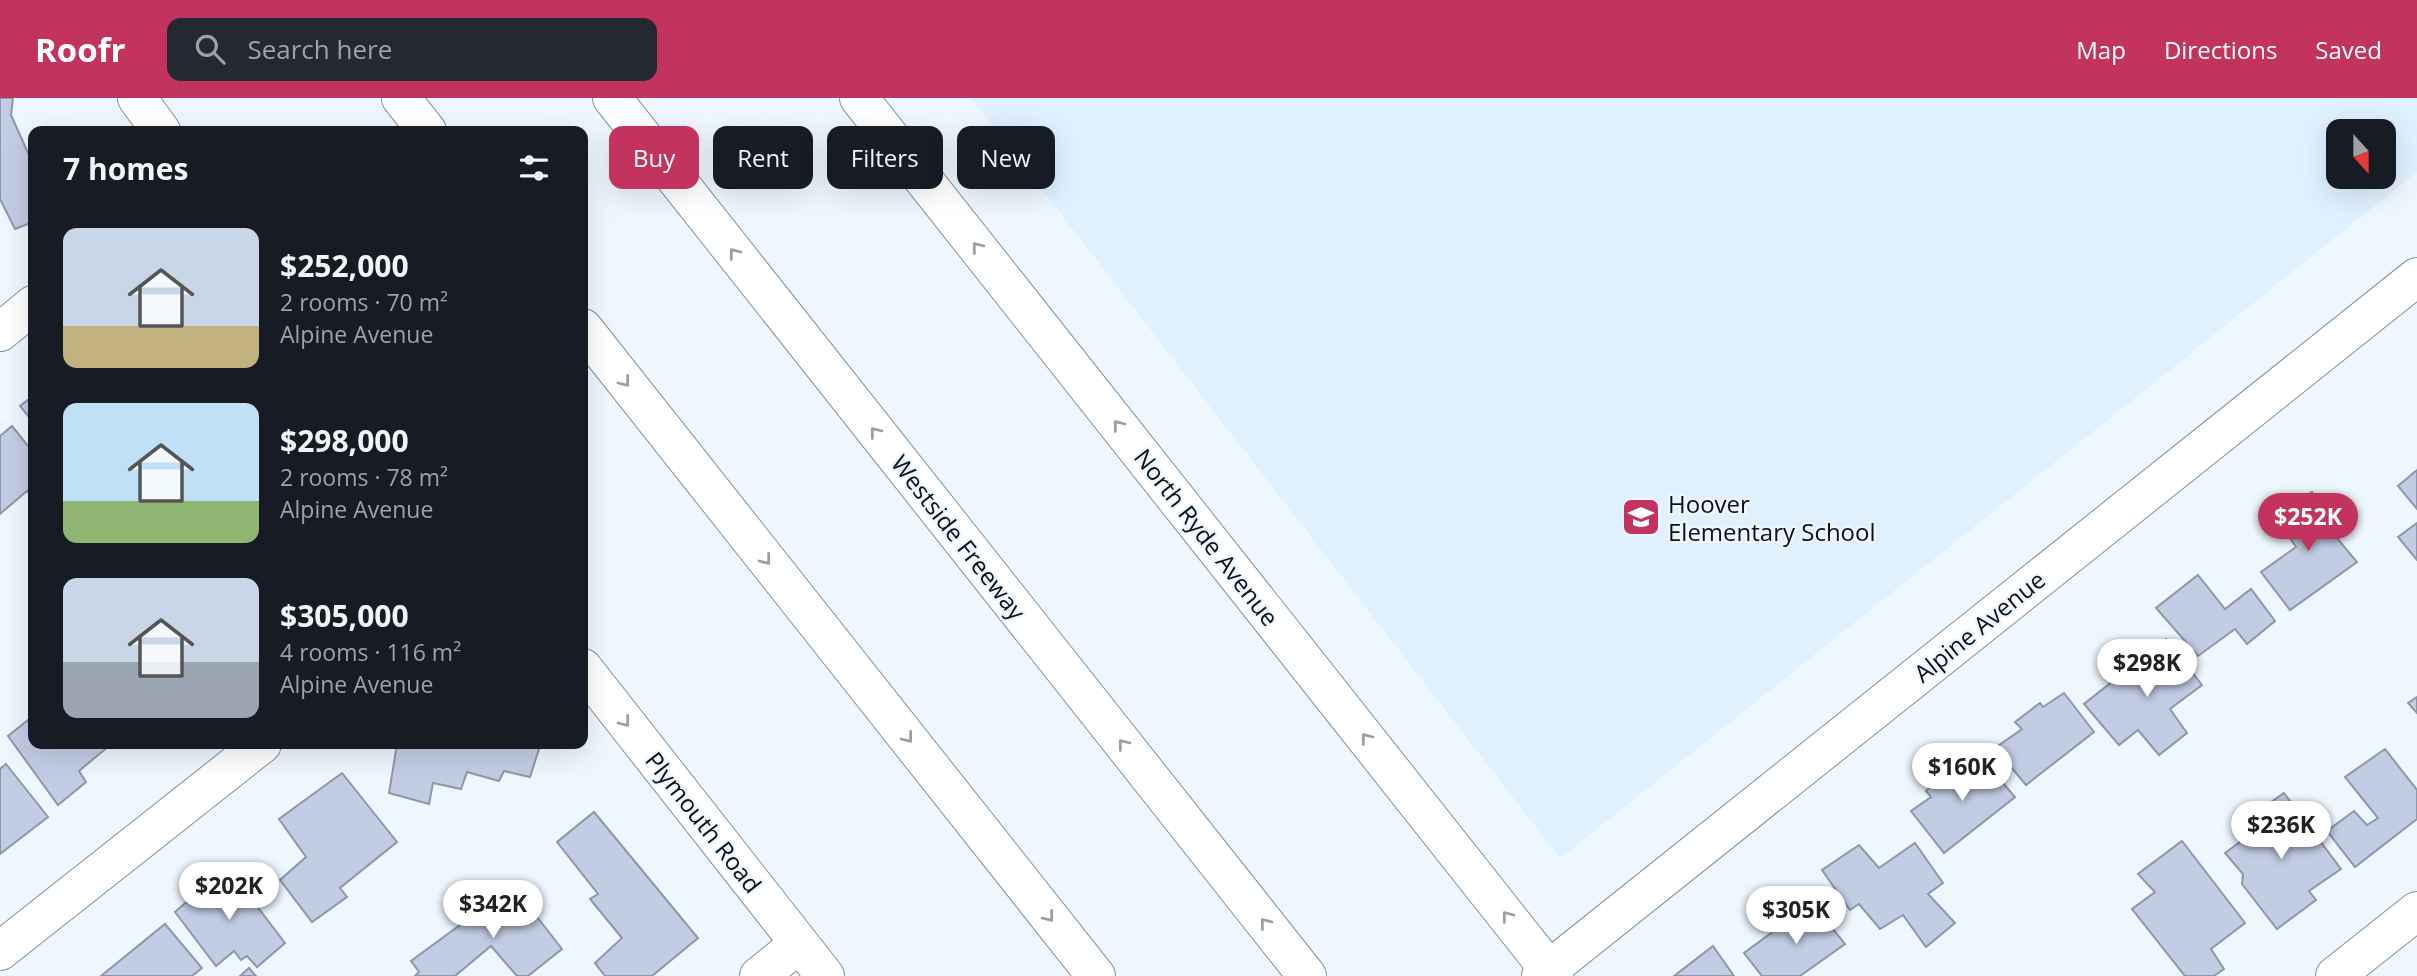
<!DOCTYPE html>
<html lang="en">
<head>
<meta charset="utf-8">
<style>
	body { margin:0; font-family:"Open Sans",sans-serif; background:#242831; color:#f1f3f6; height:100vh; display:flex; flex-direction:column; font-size:26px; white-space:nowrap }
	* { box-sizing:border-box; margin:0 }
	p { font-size:23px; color:#9ea1a6 }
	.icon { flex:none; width:38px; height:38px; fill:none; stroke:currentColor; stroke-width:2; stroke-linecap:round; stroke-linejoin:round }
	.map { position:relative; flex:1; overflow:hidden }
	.drawer { position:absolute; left:28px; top:28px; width:560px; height:623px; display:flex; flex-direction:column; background:#171b24; border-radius:14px; box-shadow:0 7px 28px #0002 }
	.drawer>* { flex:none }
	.banner { position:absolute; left:609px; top:28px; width:665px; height:63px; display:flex; gap:14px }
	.needle { width:46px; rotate:159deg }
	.buttons { position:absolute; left:2326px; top:21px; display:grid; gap:14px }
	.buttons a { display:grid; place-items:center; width:70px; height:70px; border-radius:14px; background:#171b24; box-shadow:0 7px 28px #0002; font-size:35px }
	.price { position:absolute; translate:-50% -60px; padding:0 16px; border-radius:24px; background:#fff; color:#222; font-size:23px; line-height:46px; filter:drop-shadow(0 2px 4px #0008) }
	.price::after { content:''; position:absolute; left:50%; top:42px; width:21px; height:16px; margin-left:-10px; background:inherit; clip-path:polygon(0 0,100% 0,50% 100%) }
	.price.active { background:#c2345f; color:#fff }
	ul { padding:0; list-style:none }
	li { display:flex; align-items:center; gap:21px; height:175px; padding:0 35px }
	li span { display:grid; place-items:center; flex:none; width:196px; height:140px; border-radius:14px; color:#555 }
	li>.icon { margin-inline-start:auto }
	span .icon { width:84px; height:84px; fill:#fffc; stroke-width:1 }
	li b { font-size:30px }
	h2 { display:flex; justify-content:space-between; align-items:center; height:84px; padding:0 35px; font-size:30px }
	.pill { padding:0 24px; border-radius:14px; background:#171b24; box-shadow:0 7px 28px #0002; font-size:24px; line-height:63px }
	.pill.active { background:#c2345f; color:#fff }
	header { display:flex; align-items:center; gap:42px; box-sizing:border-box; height:98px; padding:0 35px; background:#c2345f; color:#fff }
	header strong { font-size:33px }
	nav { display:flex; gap:38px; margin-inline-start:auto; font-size:24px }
	.search { width:490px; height:63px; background:#242831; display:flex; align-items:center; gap:18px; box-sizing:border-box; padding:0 24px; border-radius:14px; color:#9ea1a6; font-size:26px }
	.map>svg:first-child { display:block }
	.built { fill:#dff0fe; fill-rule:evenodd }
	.building { fill:#c2cce3; stroke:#8c96ac; stroke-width:2 }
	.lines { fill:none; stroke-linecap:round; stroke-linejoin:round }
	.minor-casing { stroke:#7d92a2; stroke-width:40 }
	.highway-casing { stroke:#7d92a2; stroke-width:40 }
	.minor { stroke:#fff; stroke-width:38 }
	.highway { stroke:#fff; stroke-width:38 }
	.oneway { stroke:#9da0a3 }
	.labels { text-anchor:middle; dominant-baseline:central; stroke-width:5; stroke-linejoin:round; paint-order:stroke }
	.poi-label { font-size:24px; fill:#0a1218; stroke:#eef7fe; text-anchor:start }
	.street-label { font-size:24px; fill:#0a1218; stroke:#eef7fe }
</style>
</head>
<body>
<header>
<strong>Roofr</strong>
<div class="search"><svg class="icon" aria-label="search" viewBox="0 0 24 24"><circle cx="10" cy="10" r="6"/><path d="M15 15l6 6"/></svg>Search here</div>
<nav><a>Map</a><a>Directions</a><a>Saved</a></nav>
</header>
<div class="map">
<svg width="2417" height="878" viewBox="0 0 2417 878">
	<rect width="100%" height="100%" fill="#eef7fe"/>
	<path class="built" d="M971,0H2417V74L1560,760ZM2338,33H2384V79H2338Z"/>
	<g class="building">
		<path d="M0,0H13L11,17L33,66V124L15,131L0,101Z"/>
		<path d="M33,298V324L20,308Z"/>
		<path d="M12,328L33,354V400L27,393L0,416V338Z"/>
		<path d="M2417,372V411L2398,388Z"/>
		<path d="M2312,394L2337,428L2331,433L2357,464L2290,512L2261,474L2296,449L2276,419Z"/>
		<path d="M2417,425V462L2398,439Z"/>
		<path d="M2198,477L2225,511L2251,491L2275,523L2247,546L2235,531L2198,558L2156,510Z"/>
		<path d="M2166,541L2202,587L2170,611L2187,635L2159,657L2138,632L2119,647L2084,606Z"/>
		<path d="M2064,595L2094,634L2026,687L1995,650L2022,631L2015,624L2040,605L2043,609Z"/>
		<path d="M2417,599V615L2408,605Z"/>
		<path d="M33,618V646H107L109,648L79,673L86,684L58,707L8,638Z"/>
		<path d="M397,646H532L540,648L530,679L504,673L499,683L467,674L461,691L433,685L429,706L389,695Z"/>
		<path d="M2385,651L2417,692V721L2355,769L2327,733L2354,713L2367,727L2378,720L2345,679Z"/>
		<path d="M1980,658L2015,699L1944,755L1911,713L1931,699L1926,693L1946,674L1952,680Z"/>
		<path d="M6,666L48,719L0,756V671Z"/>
		<path d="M342,675L397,744L340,790L347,799L312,824L280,782L306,759L279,721Z"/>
		<path d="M2284,695L2341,771L2309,793L2316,802L2277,831L2242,786L2243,776L2225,755L2248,738L2240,726Z"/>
		<path d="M594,714L698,840L652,878H605L595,865L622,840L590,801L598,796L557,744Z"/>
		<path d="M2182,743L2245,825L2211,851L2224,871L2214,878H2185L2132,811L2155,794L2138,776Z"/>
		<path d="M1915,745L1943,785L1928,796L1955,825L1926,849L1903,817L1880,831L1859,806L1850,812L1822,772L1859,747L1879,770Z"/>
		<path d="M227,769L285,845L257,869L247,858L241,862L234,853L216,868L175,814Z"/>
		<path d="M513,788L562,851L528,878H517L491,848L455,878H415L419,874L411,863Z"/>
		<path d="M1812,805L1845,846L1800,878H1762L1744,855Z"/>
		<path d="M165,826L202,870L192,878H101Z"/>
		<path d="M1713,848L1734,878H1674Z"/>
		<path d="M249,870L256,878H240Z"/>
	</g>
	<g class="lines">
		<defs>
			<g id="minor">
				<path d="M137,0L161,33"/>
				<path d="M859,0L1554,878"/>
				<path d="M0,234L33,207"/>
				<path d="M583,570L825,878"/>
				<path d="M0,853L262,646"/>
				<path d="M759,878L799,846"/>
				<path d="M1541,878L2417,179"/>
				<path d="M2335,878L2417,813"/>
			</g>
			<g id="highway">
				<path d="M401,0L427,33"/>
				<path d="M612,0L1307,878"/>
				<path d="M583,230L1096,878"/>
				<path d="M1549,878V872"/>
			</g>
		</defs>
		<use href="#minor" class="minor-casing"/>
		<use href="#highway" class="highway-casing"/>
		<use href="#minor" class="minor"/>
		<use href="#highway" class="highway"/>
	</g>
	<defs><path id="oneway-chevron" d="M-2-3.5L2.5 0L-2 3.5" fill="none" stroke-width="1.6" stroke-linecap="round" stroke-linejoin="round" transform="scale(1.75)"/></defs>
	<g class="oneway">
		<use href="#oneway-chevron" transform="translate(977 149) rotate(-128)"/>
		<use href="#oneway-chevron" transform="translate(734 155) rotate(-128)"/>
		<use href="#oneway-chevron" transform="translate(625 284) rotate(52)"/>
		<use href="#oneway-chevron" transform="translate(1118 327) rotate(-128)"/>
		<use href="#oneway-chevron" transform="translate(875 334) rotate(-128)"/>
		<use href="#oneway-chevron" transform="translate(766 462) rotate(52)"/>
		<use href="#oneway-chevron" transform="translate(625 624) rotate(52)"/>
		<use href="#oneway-chevron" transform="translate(908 640) rotate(52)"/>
		<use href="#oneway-chevron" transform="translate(1366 640) rotate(-128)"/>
		<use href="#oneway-chevron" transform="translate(1123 646) rotate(-128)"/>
		<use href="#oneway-chevron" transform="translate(1507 818) rotate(-128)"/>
		<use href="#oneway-chevron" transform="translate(1049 819) rotate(52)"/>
		<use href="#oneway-chevron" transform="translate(1265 825) rotate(-128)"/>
	</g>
	<defs>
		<symbol id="school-square" viewBox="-11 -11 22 22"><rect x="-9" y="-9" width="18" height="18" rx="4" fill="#c2345f" stroke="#eef7fe"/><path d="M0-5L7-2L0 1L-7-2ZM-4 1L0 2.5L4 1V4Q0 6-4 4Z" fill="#fff"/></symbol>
	</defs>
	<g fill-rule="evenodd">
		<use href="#school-square" x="1619" y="397" width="44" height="44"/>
	</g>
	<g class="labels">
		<g class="poi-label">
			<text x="1668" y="405">Hoover<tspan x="1668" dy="28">Elementary School</tspan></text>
		</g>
		<g class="street-label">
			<text transform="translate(959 439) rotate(52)">Westside Freeway</text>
			<text transform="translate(1207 439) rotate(52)">North Ryde Avenue</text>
			<text transform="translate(1979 528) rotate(-39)">Alpine Avenue</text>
			<text transform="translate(704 724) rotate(52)">Plymouth Road</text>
		</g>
	</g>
</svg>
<div class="buttons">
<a><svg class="needle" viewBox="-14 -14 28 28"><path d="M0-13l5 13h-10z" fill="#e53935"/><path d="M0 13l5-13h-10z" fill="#9ea1a6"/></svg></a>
</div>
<b class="price active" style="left:2308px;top:455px">$252K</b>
<b class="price" style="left:2147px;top:601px">$298K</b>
<b class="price" style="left:1962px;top:705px">$160K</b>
<b class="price" style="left:2281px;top:763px">$236K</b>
<b class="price" style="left:229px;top:824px">$202K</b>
<b class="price" style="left:493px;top:842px">$342K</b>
<b class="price" style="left:1796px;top:848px">$305K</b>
<div class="banner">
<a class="pill active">Buy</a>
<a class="pill">Rent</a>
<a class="pill">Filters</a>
<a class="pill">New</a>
</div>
<section class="drawer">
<h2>7 homes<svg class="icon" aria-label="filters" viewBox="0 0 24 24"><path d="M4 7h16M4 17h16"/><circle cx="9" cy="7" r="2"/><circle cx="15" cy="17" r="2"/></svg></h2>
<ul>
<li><span style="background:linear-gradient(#c9d6e8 70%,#c2b280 0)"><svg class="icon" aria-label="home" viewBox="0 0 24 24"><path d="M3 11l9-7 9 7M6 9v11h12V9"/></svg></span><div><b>$252,000</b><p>2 rooms · 70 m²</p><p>Alpine Avenue</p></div></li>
<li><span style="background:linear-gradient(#bfe0f5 70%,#8fb573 0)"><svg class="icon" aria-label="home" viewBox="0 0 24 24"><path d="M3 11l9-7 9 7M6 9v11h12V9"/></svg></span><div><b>$298,000</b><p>2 rooms · 78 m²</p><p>Alpine Avenue</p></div></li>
<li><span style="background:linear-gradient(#c9d6e8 60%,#9aa5b1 0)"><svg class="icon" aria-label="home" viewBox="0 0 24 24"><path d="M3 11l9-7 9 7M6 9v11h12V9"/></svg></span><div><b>$305,000</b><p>4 rooms · 116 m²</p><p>Alpine Avenue</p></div></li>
</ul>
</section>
</div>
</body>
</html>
